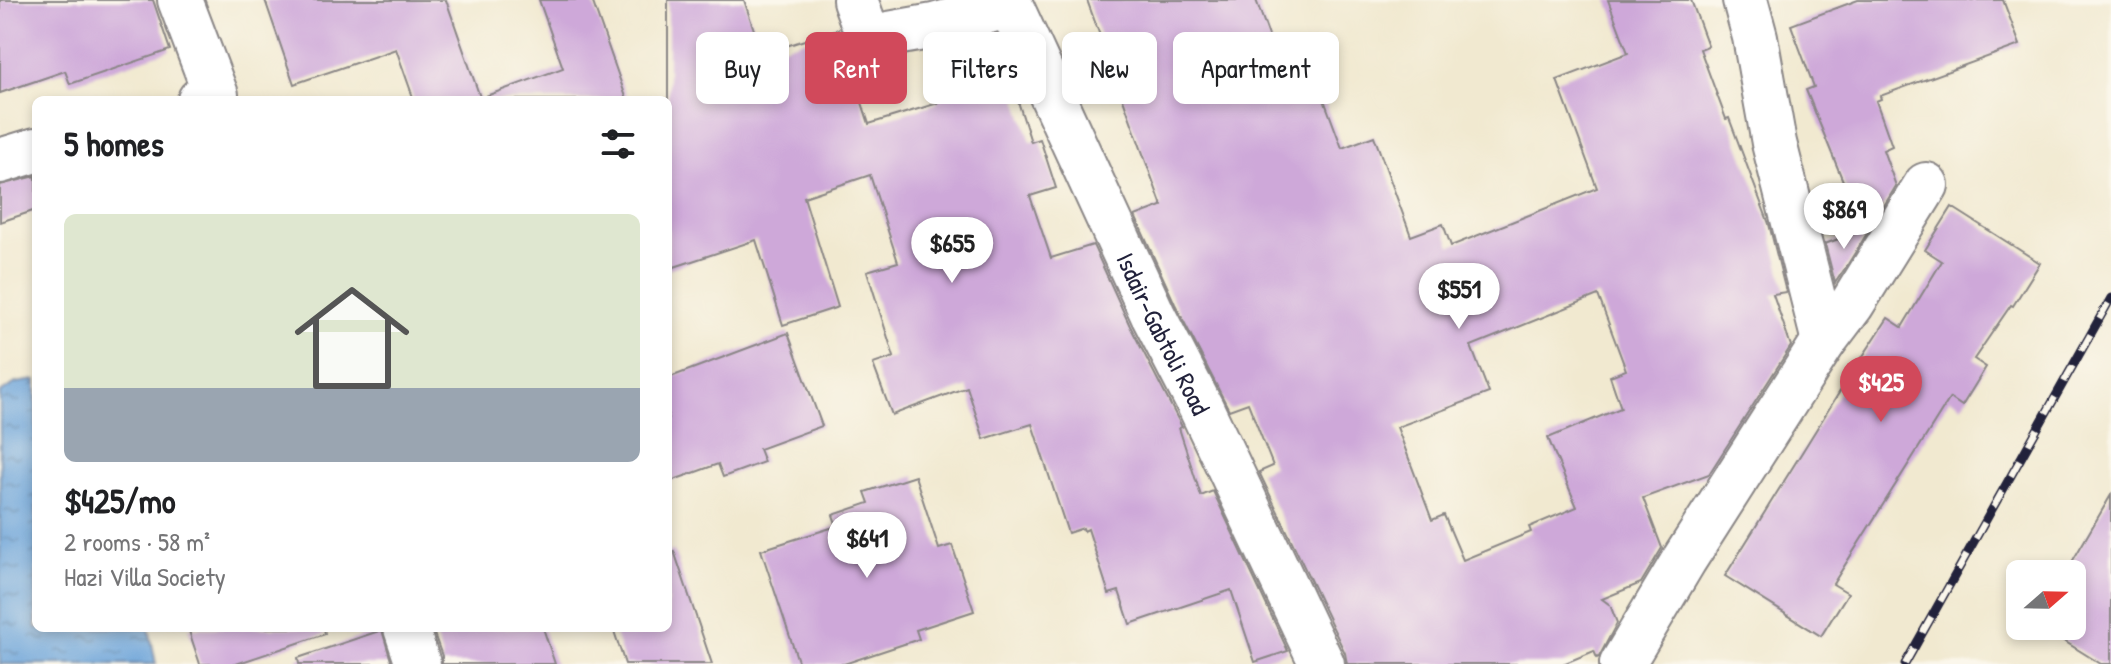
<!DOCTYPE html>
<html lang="en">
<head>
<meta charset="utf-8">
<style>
	body { margin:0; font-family:"Patrick Hand",sans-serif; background:#f6f6f6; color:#202124; height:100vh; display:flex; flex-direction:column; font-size:30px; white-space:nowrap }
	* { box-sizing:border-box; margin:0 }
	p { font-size:26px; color:#757577 }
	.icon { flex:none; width:44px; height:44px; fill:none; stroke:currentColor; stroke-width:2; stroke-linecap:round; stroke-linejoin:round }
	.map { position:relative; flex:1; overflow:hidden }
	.panel { position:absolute; left:32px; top:96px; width:640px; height:536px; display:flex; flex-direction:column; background:#fff; border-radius:12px; box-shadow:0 4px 12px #0003 }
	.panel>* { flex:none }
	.guide { position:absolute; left:696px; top:32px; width:760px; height:72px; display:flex; gap:16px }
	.needle { width:52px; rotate:70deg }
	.buttons { position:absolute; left:2006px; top:560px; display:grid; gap:16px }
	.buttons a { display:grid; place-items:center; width:80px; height:80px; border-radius:12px; background:#fff; box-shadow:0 4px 12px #0003; font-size:40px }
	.price { position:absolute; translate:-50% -68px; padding:0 18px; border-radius:28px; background:#fff; color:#222; font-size:26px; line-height:52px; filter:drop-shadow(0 2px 4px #0008) }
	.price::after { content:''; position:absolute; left:50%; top:48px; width:24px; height:18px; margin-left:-12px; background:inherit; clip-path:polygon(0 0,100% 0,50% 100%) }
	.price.active { background:#d1495b; color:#fff }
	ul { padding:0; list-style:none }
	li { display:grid; align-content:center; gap:16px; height:424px; padding:0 32px }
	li+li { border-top:2px solid #e0e0e0 }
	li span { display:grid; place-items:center; height:248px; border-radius:12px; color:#555 }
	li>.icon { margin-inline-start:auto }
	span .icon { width:144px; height:144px; fill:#fffc; stroke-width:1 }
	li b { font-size:34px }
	h2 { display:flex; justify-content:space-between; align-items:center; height:96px; padding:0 32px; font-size:34px }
	.pill { padding:0 28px; border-radius:12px; background:#fff; box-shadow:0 4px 12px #0003; font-size:28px; line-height:72px }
	.pill.active { background:#d1495b; color:#fff }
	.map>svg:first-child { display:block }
	.water { fill:url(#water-ripples); stroke:#46628a; stroke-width:2 }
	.building { fill:#cea8d9; fill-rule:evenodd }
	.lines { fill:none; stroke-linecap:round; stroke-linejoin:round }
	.minor-casing { stroke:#8a8686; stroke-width:48 }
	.minor { stroke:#fff; stroke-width:44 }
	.rail-casing { stroke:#22223b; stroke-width:9 }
	.rail { stroke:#fbf7ec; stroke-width:6; stroke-dasharray:18; stroke-linecap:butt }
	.labels { text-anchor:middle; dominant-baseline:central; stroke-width:7; stroke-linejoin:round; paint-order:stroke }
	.street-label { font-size:26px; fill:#22223b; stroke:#fbf7ec }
</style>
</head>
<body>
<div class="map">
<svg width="2111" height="664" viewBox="0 0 2111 664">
	<defs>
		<pattern id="water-ripples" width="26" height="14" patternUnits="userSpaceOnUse" patternTransform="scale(2)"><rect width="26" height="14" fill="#6aa3d9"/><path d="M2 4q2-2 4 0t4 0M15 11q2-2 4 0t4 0" fill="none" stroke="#5784b1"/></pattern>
	</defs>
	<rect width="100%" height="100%" fill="#fbf7ec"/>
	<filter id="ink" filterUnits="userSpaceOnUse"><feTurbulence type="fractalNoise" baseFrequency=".0125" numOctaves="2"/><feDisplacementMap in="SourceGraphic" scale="16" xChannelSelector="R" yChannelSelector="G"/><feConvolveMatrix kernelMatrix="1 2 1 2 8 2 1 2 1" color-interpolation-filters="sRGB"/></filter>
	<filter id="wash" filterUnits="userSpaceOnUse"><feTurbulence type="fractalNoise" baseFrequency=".006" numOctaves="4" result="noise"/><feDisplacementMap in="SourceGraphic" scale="32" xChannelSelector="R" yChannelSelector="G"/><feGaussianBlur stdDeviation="1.8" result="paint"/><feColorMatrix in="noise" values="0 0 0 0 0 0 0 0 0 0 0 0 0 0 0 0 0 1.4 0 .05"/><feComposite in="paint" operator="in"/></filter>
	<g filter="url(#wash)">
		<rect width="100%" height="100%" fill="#f1e9d0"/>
		<path class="water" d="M36,380V628H149L156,664H0V393L16,383Z"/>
		<g id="blocks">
			<g class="building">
				<path d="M0,0H153L170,50L70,84L65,71L0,93Z"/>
				<path d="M265,0H446L481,100H414L396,49L294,84Z"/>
				<path d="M539,0H592L627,100H487L486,96L563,68Z"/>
				<path d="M668,0H744L762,54L838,29L869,124L938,103L932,86L1006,64L1031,142L1040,139L1056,188L1030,196L1051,258L1093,245L1130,326L1182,427L1179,428L1201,496L1213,491L1288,651L1255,662L1231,590L1130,624L1119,591L1109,594L1088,529L1084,531L1083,528L1068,533L1032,424L984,439L967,387L892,415L873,364L894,357L867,271L898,262L870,175L804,197L838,307L783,325L756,240L668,269Z"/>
				<path d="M1087,0H1256L1286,83L1314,73L1342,148L1374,136L1411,236L1443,224L1451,246L1597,188L1557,80L1628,53L1608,0H1691L1708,46L1700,49L1726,119L1729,118L1769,224L1786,292L1773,294L1791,346L1709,474L1643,498L1662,548L1641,583L1602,599L1610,605L1617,623L1599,657L1597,658L1594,651L1563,664H1347L1345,653L1259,472L1273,466L1248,403L1229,410L1175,304L1135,216L1162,206ZM1598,295L1626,370L1610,376L1621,408L1548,438L1577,507L1529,527L1531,532L1463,560L1444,515L1432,520L1397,427L1489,393L1471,346Z"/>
				<path d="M1858,0H2003L2020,45L1880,96L1881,99L1876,101L1892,146L1883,150L1896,186L1873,224L1856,213L1806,90L1814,87L1791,25Z"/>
				<path d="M36,176V210L0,222V185Z"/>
				<path d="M1952,207L2040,263L2013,306L2011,305L1974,359L1986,367L1962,406L1950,398L1833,584L1848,593L1821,636L1725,576L1842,388L1888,318L1902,327L1942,261L1925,250Z"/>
				<path d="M1871,227L1848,264L1835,283L1825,244Z"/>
				<path d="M788,333L822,426L759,449L764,462L723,477L718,464L668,482V378Z"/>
				<path d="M915,476L939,549L952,545L974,611L916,630L919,639L844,664H799L761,550L837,526L833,515L869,503L865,492Z"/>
				<path d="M2111,495V664H2101L2040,626H2072V574H2065Z"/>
				<path d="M674,551L712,664H625L613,628H668V552Z"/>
				<path d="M188,628H324L325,634L236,664H200Z"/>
				<path d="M432,628H543L555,664H442V656Z"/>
				<path d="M382,630L392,664H299L298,658Z"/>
			</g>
		</g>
	</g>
	<g filter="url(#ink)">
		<use href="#blocks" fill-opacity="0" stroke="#8a8686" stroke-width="2"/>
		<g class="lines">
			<defs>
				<g id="minor">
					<path d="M180,0L216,95L200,100"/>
					<path d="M855,0L867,33L878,36L934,26L1010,5"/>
					<path id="s1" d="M1008,0L1153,315L1201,408L1322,664"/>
					<path d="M1745,0L1755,37L1774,143L1824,341"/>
					<path d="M0,161L36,150"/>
					<path d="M406,628L418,664"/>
					<path d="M1622,664L1684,560L1824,341L1852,304L1926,185"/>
				</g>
			</defs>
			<use href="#minor" class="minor-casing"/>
			<use href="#minor" class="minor"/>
			<defs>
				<path id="rail" d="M1905,664L2111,298"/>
			</defs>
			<use href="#rail" class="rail-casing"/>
			<use href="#rail" class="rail"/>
		</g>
	</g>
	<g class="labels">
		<g class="street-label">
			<text stroke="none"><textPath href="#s1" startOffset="368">Isdair-Gabtoli Road</textPath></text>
		</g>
	</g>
</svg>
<div class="buttons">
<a><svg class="needle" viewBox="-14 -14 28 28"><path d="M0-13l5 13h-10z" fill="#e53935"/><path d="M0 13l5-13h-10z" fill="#757577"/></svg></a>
</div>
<b class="price" style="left:1844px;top:251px">$869</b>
<b class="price" style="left:952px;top:285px">$655</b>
<b class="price" style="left:1459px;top:331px">$551</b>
<b class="price active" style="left:1881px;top:424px">$425</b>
<b class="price" style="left:867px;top:580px">$641</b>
<div class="guide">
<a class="pill">Buy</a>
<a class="pill active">Rent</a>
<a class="pill">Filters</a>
<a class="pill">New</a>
<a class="pill">Apartment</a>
</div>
<section class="panel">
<h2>5 homes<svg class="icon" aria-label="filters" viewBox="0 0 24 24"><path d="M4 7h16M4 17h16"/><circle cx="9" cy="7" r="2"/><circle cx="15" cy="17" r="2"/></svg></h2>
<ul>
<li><span style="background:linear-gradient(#dfe7d0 70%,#9aa5b1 0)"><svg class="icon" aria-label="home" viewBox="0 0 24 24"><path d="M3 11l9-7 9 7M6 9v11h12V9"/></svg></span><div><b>$425/mo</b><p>2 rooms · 58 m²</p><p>Hazi Villa Society</p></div></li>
</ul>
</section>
</div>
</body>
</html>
